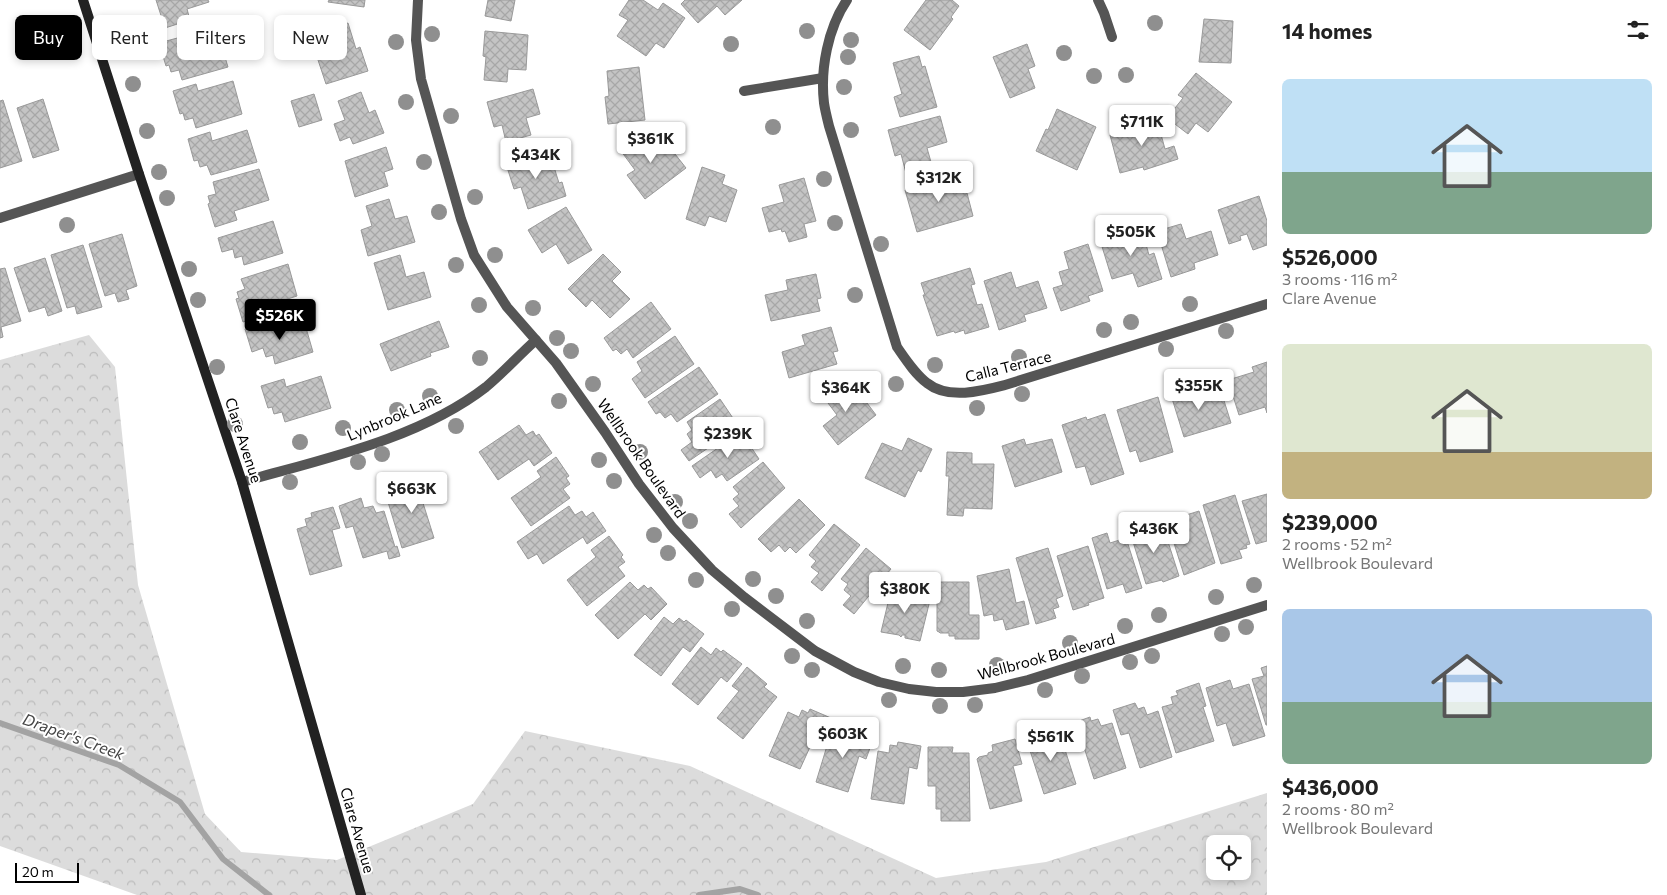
<!DOCTYPE html>
<html lang="en">
<head>
<meta charset="utf-8">
<style>
	body { margin:0; font-family:Commissioner,sans-serif; background:#f2f2f2; color:#222; height:100vh; display:flex; flex-direction:column; font-size:19px; white-space:nowrap }
	* { box-sizing:border-box; margin:0 }
	p { font-size:16px; color:#767676 }
	.icon { flex:none; width:28px; height:28px; fill:none; stroke:currentColor; stroke-width:2; stroke-linecap:round; stroke-linejoin:round }
	.map { position:relative; flex:1; overflow:hidden }
	.drawer { display:flex; flex-direction:column; background:#fff; width:400px }
	.drawer>* { flex:none }
	.top-card { position:absolute; left:15px; top:15px; width:475px; height:45px; display:flex; gap:10px }
	.controls { position:absolute; left:1206px; top:835px; display:grid; gap:10px }
	.controls a { display:grid; place-items:center; width:45px; height:45px; border-radius:8px; background:#fff; box-shadow:0 2px 8px #0003; font-size:25px }
	.scale { position:absolute; left:15px; bottom:12px; width:64px; box-sizing:border-box; padding-left:5px; border:2px solid #000; border-top:0; font-size:14px; line-height:18px; white-space:nowrap; color:#000; -webkit-text-stroke:4px #fff; paint-order:stroke }
	.price { position:absolute; translate:-50% -42px; padding:0 11px; border-radius:5px; background:#fff; color:#222; font-size:16px; line-height:32px; filter:drop-shadow(0 1px 2px #0008) }
	.price::after { content:''; position:absolute; left:50%; top:30px; width:15px; height:11px; margin-left:-8px; background:inherit; clip-path:polygon(0 0,100% 0,50% 100%) }
	.price.current { background:#000; color:#fff }
	ul { padding:0; list-style:none }
	li { display:grid; align-content:center; gap:10px; height:265px; padding:0 15px }
	li span { display:grid; place-items:center; height:155px; border-radius:8px; color:#555 }
	li>.icon { margin-inline-start:auto }
	span .icon { width:90px; height:90px; fill:#fffc; stroke-width:1 }
	li b { font-size:21px }
	h2 { display:flex; justify-content:space-between; align-items:center; height:60px; padding:0 15px; font-size:21px }
	.chip { padding:0 18px; border-radius:8px; background:#fff; box-shadow:0 2px 8px #0003; font-size:18px; line-height:45px }
	.chip.current { background:#000; color:#fff }
	main { display:flex; flex:1; min-height:0 }
	.map>svg:first-child { display:block }
	.forest { fill:url(#forest-crowns); fill-rule:evenodd }
	.lines { fill:none; stroke-linecap:round; stroke-linejoin:round }
	.stream { stroke:#a3a3a3; stroke-width:6 }
	.building { fill:url(#building-cross-hatch); stroke:#999 }
	.street { stroke:#555; stroke-width:10 }
	.secondary { stroke:#222; stroke-width:10 }
	.tree { fill:#8f8f8f }
	.labels { text-anchor:middle; dominant-baseline:central; stroke-width:4; stroke-linejoin:round; paint-order:stroke }
	.street-label { font-size:15px; fill:#000; stroke:#fff }
	.water-label { font-size:16px; font-style:italic; fill:#444; stroke:#fff }
</style>
</head>
<body>
<main>
<div class="map">
<svg width="1267" height="895" viewBox="0 0 1267 895">
	<defs>
		<pattern id="forest-crowns" width="20" height="18" patternUnits="userSpaceOnUse" patternTransform="scale(1.25)"><rect width="20" height="18" fill="#dcdcdc"/><path d="M2 6a3 3 0 1 1 6 0M12 15a3 3 0 1 1 6 0" fill="none" stroke="#bbb"/></pattern>
		<pattern id="building-cross-hatch" width="8" height="8" patternUnits="userSpaceOnUse" patternTransform="scale(1.25)"><rect width="8" height="8" fill="#c4c4c4"/><path d="M0 0l8 8M0 8l8-8" fill="none" stroke="#a7a7a7"/></pattern>
	</defs>
	<rect width="100%" height="100%" fill="#fff"/>
	<path class="forest" d="M89,335L115,367L138,585L205,814L241,852L337,860L473,804L525,731L690,766L936,878L1046,862L1267,793V895H137L0,846V360ZM1215,844H1242V871H1215Z"/>
	<g class="lines">
		<g class="stream">
			<path d="M0,723L119,765L180,802L223,859L269,895"/>
			<path d="M699,895L740,889L758,895"/>
		</g>
	</g>
	<g class="building">
		<path d="M156,0H208L209,2L187,9L190,20L165,28Z"/>
		<path d="M329,0H365L364,7L328,2Z"/>
		<path d="M488,0H515L511,21L485,16Z"/>
		<path d="M629,0H643L658,10L663,3L685,18L664,48L656,43L646,56L617,36L628,20L619,15Z"/>
		<path d="M685,0H742L725,15L717,6L698,23L681,4Z"/>
		<path d="M926,0H952L959,6L951,17L953,19L930,50L904,30Z"/>
		<path d="M1204,19L1233,21L1231,63L1199,62Z"/>
		<path d="M348,23L356,49L360,47L368,71L326,84L315,51L329,47L325,30Z"/>
		<path d="M485,31L528,35L526,70L508,69L507,82L484,80L486,57L483,56Z"/>
		<path d="M218,34L228,67L182,80L179,70L171,72L169,65L166,66L159,43L181,37L183,45Z"/>
		<path d="M1027,44L1035,66L1028,69L1035,88L1010,98L993,57Z"/>
		<path d="M919,56L922,67L925,66L937,107L900,117L894,97L902,94L893,63Z"/>
		<path d="M639,67L645,120L608,124L605,97L609,96L607,71Z"/>
		<path d="M1196,73L1232,102L1208,132L1196,123L1188,134L1167,118L1183,98L1178,95Z"/>
		<path d="M233,81L242,114L196,128L193,118L185,120L183,113L180,114L173,91L196,84L198,91Z"/>
		<path d="M533,89L540,114L526,118L531,135L506,142L502,125L494,127L487,102Z"/>
		<path d="M361,92L369,113L375,110L384,133L353,144L350,137L340,141L334,124L345,120L338,101Z"/>
		<path d="M314,94L322,120L299,127L291,101Z"/>
		<path d="M43,99L59,150L33,158L17,108Z"/>
		<path d="M3,100L22,161L0,168V101Z"/>
		<path d="M1057,109L1096,127L1077,170L1036,151L1046,129L1048,130Z"/>
		<path d="M940,116L947,142L927,148L933,169L907,177L901,154L895,156L888,130Z"/>
		<path d="M1156,116L1165,149L1174,146L1178,159L1144,170L1143,167L1120,173L1110,135L1132,129L1130,123Z"/>
		<path d="M247,130L257,162L211,175L207,165L200,167L198,160L194,161L188,139L210,132L212,141Z"/>
		<path d="M649,130L663,149L668,145L686,168L645,199L627,175L635,170L621,151Z"/>
		<path d="M386,147L393,169L384,172L388,186L355,197L345,161Z"/>
		<path d="M549,151L559,183L562,182L566,196L528,209L521,187L514,189L506,164Z"/>
		<path d="M702,167L725,175L722,184L737,190L726,222L709,216L705,226L686,219Z"/>
		<path d="M259,169L269,200L234,211L237,220L215,227L208,204L210,203L208,196L216,194L213,182Z"/>
		<path d="M962,174L973,216L917,232L905,190Z"/>
		<path d="M804,178L816,221L804,224L807,237L789,242L785,231L782,232L781,229L769,232L762,208L784,202L779,185Z"/>
		<path d="M1259,196L1267,221V245L1253,250L1247,234L1240,236L1241,240L1229,244L1218,210Z"/>
		<path d="M389,199L395,219L407,216L415,242L368,256L361,230L372,226L366,206Z"/>
		<path d="M566,207L592,250L568,264L556,244L542,253L528,230Z"/>
		<path d="M273,221L283,253L244,265L242,256L235,258L233,249L222,252L218,238Z"/>
		<path d="M1181,224L1186,239L1211,231L1218,255L1194,263L1195,269L1171,277L1157,231Z"/>
		<path d="M1141,227L1149,255L1154,253L1162,279L1138,287L1133,273L1112,279L1100,240Z"/>
		<path d="M122,234L137,286L126,290L129,299L118,302L115,293L105,296L89,244Z"/>
		<path d="M1088,244L1103,291L1088,296L1090,301L1061,311L1053,288L1063,285L1059,272L1069,269L1064,252Z"/>
		<path d="M83,245L102,307L77,314L75,306L67,308L51,255Z"/>
		<path d="M603,254L621,272L612,281L630,299L610,318L592,300L586,307L568,289Z"/>
		<path d="M400,255L406,277L424,272L431,297L388,310L374,263Z"/>
		<path d="M45,258L62,311L48,316L45,307L29,312L14,268Z"/>
		<path d="M288,264L297,296L262,307L264,315L243,322L236,299L239,298L237,292L245,289L241,279Z"/>
		<path d="M5,268L21,321L1,327L3,337L0,338V269Z"/>
		<path d="M970,268L975,284L971,285L977,305L982,304L989,327L965,334L964,330L955,333L954,331L937,336L923,295H925L921,283Z"/>
		<path d="M1011,272L1016,288L1038,281L1047,308L1024,315L1026,321L999,330L984,281Z"/>
		<path d="M816,274L821,298L817,299L820,311L771,321L765,295L788,290L786,280Z"/>
		<path d="M651,302L671,329L633,358L627,349L621,354L616,349L613,351L604,338Z"/>
		<path d="M304,321L313,352L275,364L273,355L266,357L263,348L252,352L245,329L268,322L271,330Z"/>
		<path d="M439,321L449,347L430,353L431,356L391,371L380,344Z"/>
		<path d="M831,327L838,351L833,352L837,364L789,378L782,352L805,345L802,335Z"/>
		<path d="M675,336L694,364L645,398L632,379L642,371L637,362Z"/>
		<path d="M1267,362V413L1265,407L1239,415L1228,380L1254,372L1252,367Z"/>
		<path d="M699,367L718,394L677,422L671,414L665,418L660,412L656,414L648,402Z"/>
		<path d="M321,376L331,408L285,422L282,412L274,414L272,407L268,408L261,386L284,379L286,387Z"/>
		<path d="M841,380L856,399L861,395L876,415L838,445L823,426L837,415L822,395Z"/>
		<path d="M1193,384L1197,398L1221,391L1231,423L1184,437L1170,392Z"/>
		<path d="M1158,397L1173,452L1140,462L1136,450L1130,452L1117,410Z"/>
		<path d="M720,399L739,427L689,461L681,450L692,442L687,434L692,430L687,422Z"/>
		<path d="M1105,414L1124,474L1091,485L1085,466L1076,468L1062,425L1086,417L1087,420Z"/>
		<path d="M519,425L526,435L533,431L536,436L539,434L552,453L534,466L529,459L498,480L479,452Z"/>
		<path d="M741,432L759,459L727,481L722,474L716,478L711,470L700,478L692,466Z"/>
		<path d="M908,438L932,449L921,472L918,470L905,497L865,478L882,443L902,451Z"/>
		<path d="M1024,439L1026,445L1052,439L1062,472L1015,487L1002,446Z"/>
		<path d="M947,452L972,453V464H994L992,509L964,508L963,516L947,515L949,476H946Z"/>
		<path d="M556,457L569,476L566,478L570,484L563,489L570,498L531,526L511,498L541,477L537,471Z"/>
		<path d="M763,462L785,488L741,528L729,514L739,506L733,499L739,494L733,487Z"/>
		<path d="M425,479L431,500L423,503L434,538L402,548L388,502L399,498L397,491L403,489L402,486Z"/>
		<path d="M1267,494V541L1256,544L1242,501Z"/>
		<path d="M1235,495L1250,544L1246,545L1247,548L1239,550L1242,558L1221,564L1203,505Z"/>
		<path d="M361,498L364,508L373,506L376,513L384,511L395,547L397,546L400,556L389,559L387,551L363,558L353,526L346,528L339,506Z"/>
		<path d="M799,499L825,525L796,553L790,547L785,552L779,545L771,552L758,539Z"/>
		<path d="M569,506L575,515L582,511L586,517L593,512L606,531L587,544L583,537L543,564L537,554L528,559L517,542Z"/>
		<path d="M333,507L340,528L332,530L342,566L310,575L297,529L307,526L305,519L312,517L311,513Z"/>
		<path d="M1199,511L1215,563L1184,575L1167,521Z"/>
		<path d="M1162,523L1179,576L1163,582L1162,580L1146,584L1130,532Z"/>
		<path d="M834,524L860,545L822,591L811,582L819,573L811,567L816,561L809,555Z"/>
		<path d="M1107,533L1110,543L1126,538L1142,588L1126,593L1123,584L1107,589L1092,538Z"/>
		<path d="M609,536L623,555L621,557L625,562L618,567L625,576L587,606L567,580L596,557L591,550Z"/>
		<path d="M1088,546L1104,598L1088,603L1089,605L1073,610L1057,556Z"/>
		<path d="M866,548L891,569L854,614L843,605L851,596L844,590L848,584L841,579Z"/>
		<path d="M1048,548L1063,596L1056,599L1059,607L1053,609L1056,618L1036,624L1016,558Z"/>
		<path d="M1009,569L1016,603L1024,601L1029,624L1006,630L1003,619L994,621L993,614L984,616L977,576Z"/>
		<path d="M630,582L638,590L644,585L648,589L651,587L667,604L651,620L645,614L618,639L595,615Z"/>
		<path d="M937,582H969V615H979V639H955V636H949V633H940L939,632L937,631Z"/>
		<path d="M892,586L909,590L908,594L930,600L920,641L905,638V635H902L901,637L899,635L881,632Z"/>
		<path d="M664,617L673,624L679,618L684,622L686,620L704,634L690,652L683,647L661,676L634,655Z"/>
		<path d="M701,647L711,655L716,648L721,652L723,650L742,664L727,682L721,677L698,705L672,684Z"/>
		<path d="M1267,666V725H1266L1252,679L1264,676L1261,668Z"/>
		<path d="M747,667L767,684L764,687L777,697L743,739L717,718L739,691L732,686Z"/>
		<path d="M1230,680L1233,689L1249,684L1265,736L1233,746L1226,723L1217,726L1206,688Z"/>
		<path d="M1199,683L1206,706L1203,707L1214,741L1176,753L1162,707L1173,704L1171,697L1178,695L1176,691Z"/>
		<path d="M1135,703L1138,709L1144,707L1147,715L1158,711L1172,757L1140,768L1129,733L1121,735L1113,710Z"/>
		<path d="M810,709L831,718L822,739L815,736L800,769L769,756L788,712L799,717L802,710L808,713Z"/>
		<path d="M1090,717L1091,721L1098,719L1101,726L1112,723L1126,768L1094,779L1083,744L1075,747L1068,725Z"/>
		<path d="M851,730L874,737L866,759L859,756L848,792L816,782L830,736L841,739L843,731L850,734Z"/>
		<path d="M1048,730L1050,737L1060,734L1076,784L1044,794L1026,738Z"/>
		<path d="M1015,739L1022,764L1013,766L1022,801L990,809L977,759L979,757L988,755V753L993,751L992,745Z"/>
		<path d="M898,742L921,746L917,769L909,767L904,804L871,799L878,751L889,753L890,745L897,746Z"/>
		<path d="M928,747H953L952,753H969L970,821H941V809H936V786H928Z"/>
	</g>
	<g class="lines">
		<g class="street">
			<path d="M418,0L416,40L421,79L461,219L474,255L507,307L556,363L605,432L639,484L673,528L712,570L744,597L815,651L854,672L879,682L909,689L936,692H963L995,688L1028,680L1267,605"/>
			<path d="M847,0C828,28 820,69 824,103C825,110 827,118 829,126L897,347C906,360 915,374 927,383C948,400 982,391 1005,385L1267,304"/>
			<path d="M1098,0L1104,13L1112,37"/>
			<path d="M744,91L823,78"/>
			<path d="M0,218L139,174"/>
			<path d="M242,482C323,459 419,439 486,387C503,373 519,355 536,340"/>
		</g>
		<path class="secondary" d="M83,0L139,174L242,482L361,895"/>
	</g>
	<g class="tree">
		<circle cx="1155" cy="23" r="8"/>
		<circle cx="807" cy="31" r="8"/>
		<circle cx="432" cy="34" r="8"/>
		<circle cx="851" cy="40" r="8"/>
		<circle cx="396" cy="42" r="8"/>
		<circle cx="731" cy="44" r="8"/>
		<circle cx="1064" cy="53" r="8"/>
		<circle cx="848" cy="57" r="8"/>
		<circle cx="1126" cy="75" r="8"/>
		<circle cx="1094" cy="76" r="8"/>
		<circle cx="133" cy="84" r="8"/>
		<circle cx="844" cy="87" r="8"/>
		<circle cx="406" cy="102" r="8"/>
		<circle cx="451" cy="116" r="8"/>
		<circle cx="773" cy="127" r="8"/>
		<circle cx="851" cy="130" r="8"/>
		<circle cx="147" cy="131" r="8"/>
		<circle cx="424" cy="162" r="8"/>
		<circle cx="159" cy="172" r="8"/>
		<circle cx="824" cy="179" r="8"/>
		<circle cx="475" cy="197" r="8"/>
		<circle cx="167" cy="198" r="8"/>
		<circle cx="439" cy="212" r="8"/>
		<circle cx="835" cy="223" r="8"/>
		<circle cx="67" cy="225" r="8"/>
		<circle cx="881" cy="244" r="8"/>
		<circle cx="495" cy="255" r="8"/>
		<circle cx="456" cy="265" r="8"/>
		<circle cx="189" cy="269" r="8"/>
		<circle cx="855" cy="295" r="8"/>
		<circle cx="198" cy="300" r="8"/>
		<circle cx="1190" cy="304" r="8"/>
		<circle cx="479" cy="305" r="8"/>
		<circle cx="533" cy="308" r="8"/>
		<circle cx="1131" cy="322" r="8"/>
		<circle cx="1104" cy="330" r="8"/>
		<circle cx="1226" cy="331" r="8"/>
		<circle cx="557" cy="338" r="8"/>
		<circle cx="1166" cy="349" r="8"/>
		<circle cx="571" cy="351" r="8"/>
		<circle cx="1019" cy="357" r="8"/>
		<circle cx="480" cy="358" r="8"/>
		<circle cx="935" cy="365" r="8"/>
		<circle cx="217" cy="367" r="8"/>
		<circle cx="593" cy="384" r="8"/>
		<circle cx="896" cy="384" r="8"/>
		<circle cx="1022" cy="394" r="8"/>
		<circle cx="430" cy="396" r="8"/>
		<circle cx="559" cy="401" r="8"/>
		<circle cx="977" cy="408" r="8"/>
		<circle cx="397" cy="410" r="8"/>
		<circle cx="235" cy="424" r="8"/>
		<circle cx="456" cy="426" r="8"/>
		<circle cx="343" cy="428" r="8"/>
		<circle cx="300" cy="442" r="8"/>
		<circle cx="640" cy="452" r="8"/>
		<circle cx="382" cy="454" r="8"/>
		<circle cx="599" cy="460" r="8"/>
		<circle cx="358" cy="462" r="8"/>
		<circle cx="614" cy="481" r="8"/>
		<circle cx="290" cy="482" r="8"/>
		<circle cx="675" cy="502" r="8"/>
		<circle cx="690" cy="521" r="8"/>
		<circle cx="654" cy="535" r="8"/>
		<circle cx="668" cy="553" r="8"/>
		<circle cx="753" cy="579" r="8"/>
		<circle cx="696" cy="580" r="8"/>
		<circle cx="1254" cy="585" r="8"/>
		<circle cx="776" cy="596" r="8"/>
		<circle cx="1216" cy="597" r="8"/>
		<circle cx="732" cy="609" r="8"/>
		<circle cx="1159" cy="615" r="8"/>
		<circle cx="807" cy="621" r="8"/>
		<circle cx="1125" cy="626" r="8"/>
		<circle cx="1246" cy="627" r="8"/>
		<circle cx="1222" cy="634" r="8"/>
		<circle cx="1070" cy="643" r="8"/>
		<circle cx="792" cy="656" r="8"/>
		<circle cx="1152" cy="656" r="8"/>
		<circle cx="1130" cy="662" r="8"/>
		<circle cx="997" cy="665" r="8"/>
		<circle cx="903" cy="666" r="8"/>
		<circle cx="812" cy="670" r="8"/>
		<circle cx="939" cy="670" r="8"/>
		<circle cx="1082" cy="676" r="8"/>
		<circle cx="1045" cy="690" r="8"/>
		<circle cx="889" cy="700" r="8"/>
		<circle cx="975" cy="705" r="8"/>
		<circle cx="940" cy="706" r="8"/>
	</g>
	<g class="labels">
		<g class="street-label">
			<text transform="translate(1008 366) rotate(-14)">Calla Terrace</text>
			<text transform="translate(394 416) rotate(-23)">Lynbrook Lane</text>
			<text transform="translate(244 440) rotate(72)">Clare Avenue</text>
			<text transform="translate(642 458) rotate(55)">Wellbrook Boulevard</text>
			<text transform="translate(1046 656) rotate(-15)">Wellbrook Boulevard</text>
			<text transform="translate(358 830) rotate(74)">Clare Avenue</text>
		</g>
		<g class="water-label">
			<text transform="translate(74 736) rotate(20)">Draper's Creek</text>
		</g>
	</g>
</svg>
<div class="controls">
<a><svg class="icon" aria-label="locate" viewBox="0 0 24 24"><circle cx="12" cy="12" r="6"/><path d="M12 2v4M12 18v4M2 12h4M18 12h4"/></svg></a>
</div>
<div class="scale">20 m</div>
<b class="price" style="left:1142px;top:147px">$711K</b>
<b class="price" style="left:651px;top:164px">$361K</b>
<b class="price" style="left:536px;top:180px">$434K</b>
<b class="price" style="left:939px;top:203px">$312K</b>
<b class="price" style="left:1131px;top:257px">$505K</b>
<b class="price current" style="left:280px;top:341px">$526K</b>
<b class="price" style="left:1199px;top:411px">$355K</b>
<b class="price" style="left:846px;top:413px">$364K</b>
<b class="price" style="left:728px;top:459px">$239K</b>
<b class="price" style="left:412px;top:514px">$663K</b>
<b class="price" style="left:1154px;top:554px">$436K</b>
<b class="price" style="left:905px;top:614px">$380K</b>
<b class="price" style="left:843px;top:759px">$603K</b>
<b class="price" style="left:1051px;top:762px">$561K</b>
<div class="top-card">
<a class="chip current">Buy</a>
<a class="chip">Rent</a>
<a class="chip">Filters</a>
<a class="chip">New</a>
</div>
</div>
<section class="drawer">
<h2>14 homes<svg class="icon" aria-label="filters" viewBox="0 0 24 24"><path d="M4 7h16M4 17h16"/><circle cx="9" cy="7" r="2"/><circle cx="15" cy="17" r="2"/></svg></h2>
<ul>
<li><span style="background:linear-gradient(#bfe0f5 60%,#7fa58c 0)"><svg class="icon" aria-label="home" viewBox="0 0 24 24"><path d="M3 11l9-7 9 7M6 9v11h12V9"/></svg></span><div><b>$526,000</b><p>3 rooms · 116 m²</p><p>Clare Avenue</p></div></li>
<li><span style="background:linear-gradient(#dfe7d0 70%,#c2b280 0)"><svg class="icon" aria-label="home" viewBox="0 0 24 24"><path d="M3 11l9-7 9 7M6 9v11h12V9"/></svg></span><div><b>$239,000</b><p>2 rooms · 52 m²</p><p>Wellbrook Boulevard</p></div></li>
<li><span style="background:linear-gradient(#a9c7e8 60%,#7fa58c 0)"><svg class="icon" aria-label="home" viewBox="0 0 24 24"><path d="M3 11l9-7 9 7M6 9v11h12V9"/></svg></span><div><b>$436,000</b><p>2 rooms · 80 m²</p><p>Wellbrook Boulevard</p></div></li>
</ul>
</section>
</main>
</body>
</html>
